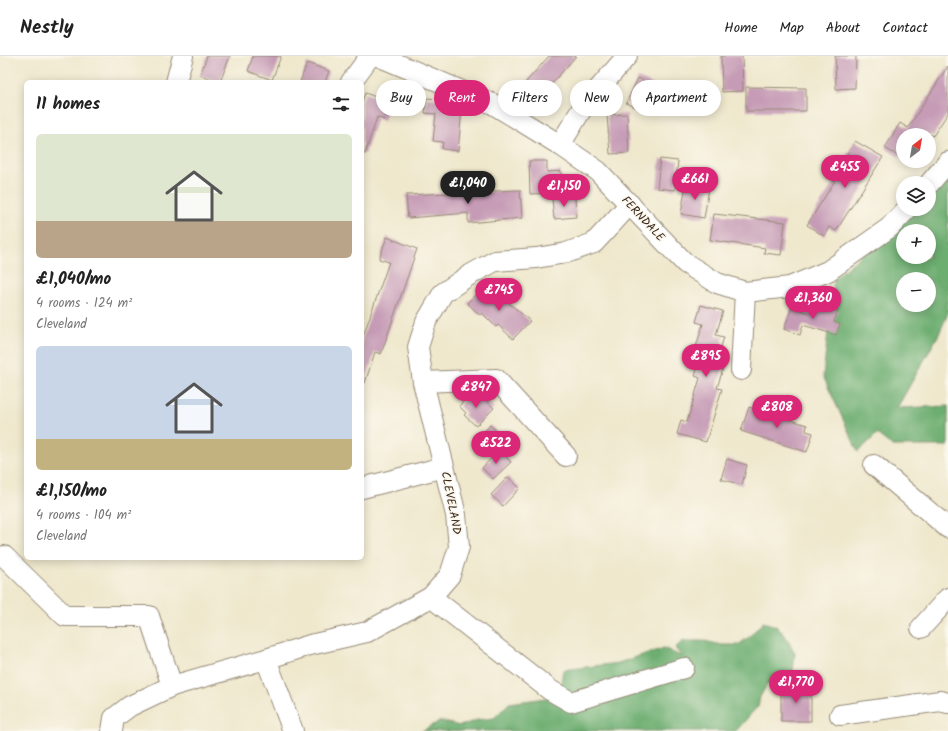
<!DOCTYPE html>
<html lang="en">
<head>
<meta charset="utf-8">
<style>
	body { margin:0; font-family:Kalam,sans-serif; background:#f2f2f2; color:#222; height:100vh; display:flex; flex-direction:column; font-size:15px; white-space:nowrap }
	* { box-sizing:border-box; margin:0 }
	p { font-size:13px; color:#767676 }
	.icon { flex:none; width:22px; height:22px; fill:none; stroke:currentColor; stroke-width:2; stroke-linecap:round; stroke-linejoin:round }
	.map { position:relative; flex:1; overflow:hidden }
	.panel { position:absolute; left:24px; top:24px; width:340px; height:480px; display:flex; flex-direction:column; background:#fff; border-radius:6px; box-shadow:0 2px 10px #0003 }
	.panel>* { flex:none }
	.hud { position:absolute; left:376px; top:24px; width:380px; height:36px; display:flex; gap:8px }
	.needle { width:26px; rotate:31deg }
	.buttons { position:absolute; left:896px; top:72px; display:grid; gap:8px }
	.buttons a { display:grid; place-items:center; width:40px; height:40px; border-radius:50%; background:#fff; box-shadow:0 2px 10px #0003; font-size:20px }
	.price { position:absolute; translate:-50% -34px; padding:0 9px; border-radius:14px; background:#db2777; color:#fff; font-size:13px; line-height:26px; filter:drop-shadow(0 1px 2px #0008) }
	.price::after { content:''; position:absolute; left:50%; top:24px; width:12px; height:9px; margin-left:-6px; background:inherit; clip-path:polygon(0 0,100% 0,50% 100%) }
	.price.active { background:#222; color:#fff }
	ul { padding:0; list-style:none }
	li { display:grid; align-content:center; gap:8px; height:212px; padding:0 12px }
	li span { display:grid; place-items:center; height:124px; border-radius:6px; color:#555 }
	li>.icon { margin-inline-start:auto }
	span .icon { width:72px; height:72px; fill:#fffc; stroke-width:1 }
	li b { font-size:17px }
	h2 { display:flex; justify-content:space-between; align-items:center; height:48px; padding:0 12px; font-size:17px }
	.tag { padding:0 14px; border-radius:18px; background:#fff; box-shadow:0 2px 10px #0003; font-size:14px; line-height:36px }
	.tag.active { background:#db2777; color:#fff }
	header { display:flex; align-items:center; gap:24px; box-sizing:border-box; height:56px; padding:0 20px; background:#fff; border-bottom:1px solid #e0e0e0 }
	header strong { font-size:19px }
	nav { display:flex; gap:22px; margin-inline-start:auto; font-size:14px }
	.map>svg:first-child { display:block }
	.forest { fill:#6cad70; stroke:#546c47; fill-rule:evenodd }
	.building { fill:#c69bb6 }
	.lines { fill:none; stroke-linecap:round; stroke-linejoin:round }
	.minor-casing { stroke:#958976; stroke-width:22 }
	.minor { stroke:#fff; stroke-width:20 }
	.labels { text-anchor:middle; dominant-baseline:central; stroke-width:3; stroke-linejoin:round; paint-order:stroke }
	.street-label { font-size:12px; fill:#3b2a1e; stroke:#fbf7ec }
</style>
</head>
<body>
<header>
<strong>Nestly</strong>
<nav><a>Home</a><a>Map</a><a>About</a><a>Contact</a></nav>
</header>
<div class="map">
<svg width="948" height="675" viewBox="0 0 948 675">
	<rect width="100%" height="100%" fill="#fbf7ec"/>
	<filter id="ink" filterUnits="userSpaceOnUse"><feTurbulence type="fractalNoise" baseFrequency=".025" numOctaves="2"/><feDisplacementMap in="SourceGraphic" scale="8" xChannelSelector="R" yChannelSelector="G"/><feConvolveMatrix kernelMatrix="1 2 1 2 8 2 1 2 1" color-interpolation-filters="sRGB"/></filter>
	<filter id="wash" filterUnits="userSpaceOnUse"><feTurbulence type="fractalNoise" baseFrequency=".012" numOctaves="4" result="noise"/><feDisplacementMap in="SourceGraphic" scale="16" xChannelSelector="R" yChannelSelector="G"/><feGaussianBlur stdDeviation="0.9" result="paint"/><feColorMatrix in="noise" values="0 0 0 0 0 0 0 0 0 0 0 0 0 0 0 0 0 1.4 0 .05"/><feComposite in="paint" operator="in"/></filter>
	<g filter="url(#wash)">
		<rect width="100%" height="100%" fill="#efe8cd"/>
		<g class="forest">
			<path d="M948,116V257L939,278L897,352L948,350V390H892L877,378L858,396L823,320L834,223L915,153H929V137ZM903,175H929V201H903ZM903,223H929V249H903Z"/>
			<path d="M763,566L776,570L785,579L795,597L793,616L777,621L768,627L760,641L758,650L736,675H422L440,665L460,670L477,664L494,662L509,647L546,642L560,633L563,614L618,607L664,592L682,601L675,592L683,585H705L722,589H738L749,581Z"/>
		</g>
		<g id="blocks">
			<g class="building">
				<path d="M207,0H230L220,26L200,19Z"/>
				<path d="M253,0H281L272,24L248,15Z"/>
				<path d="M549,0H576L542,39L526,26Z"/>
				<path d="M721,0H742L743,35L722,36Z"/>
				<path d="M835,0H856L855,32L836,33Z"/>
				<path d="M307,7L329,15L325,26H300Z"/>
				<path d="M948,10V57L933,80L930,78L929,80L903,79V103L885,92L900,67L908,72Z"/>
				<path d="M638,22L656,30L644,55L626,47Z"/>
				<path d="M746,31L806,32V55H746Z"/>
				<path d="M365,37L390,46L384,64L377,61L365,98H362V46Z"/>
				<path d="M427,42L449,44L448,52L462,54L458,95L442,93L443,86L433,85L436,58L425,57Z"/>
				<path d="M627,58L629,97L610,98L607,59Z"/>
				<path d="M855,85L883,101L836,175L829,171L824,180L807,169L845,109L842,107Z"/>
				<path d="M660,103L678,105L675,134L657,132Z"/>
				<path d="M529,105H547V116L561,115L562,137L530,138Z"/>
				<path d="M686,128L709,132L704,162L681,158Z"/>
				<path d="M520,134L522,162L468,167V157L408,162L406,139Z"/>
				<path d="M575,141L576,161L554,163L552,143Z"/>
				<path d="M714,158L785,166L781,199L764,197L765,192L710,184Z"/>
				<path d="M387,181L417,193L381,298L375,296L365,327L362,326V283L389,206L379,203Z"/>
				<path d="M485,229L500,243L502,241L530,265L513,283L498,269L496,271L482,257L480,259L467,247Z"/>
				<path d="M815,247L838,254L834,266L840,268L836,279L803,269L800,279L784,273L792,251L811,258Z"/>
				<path d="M701,249L723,255L716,279L724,281L717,304L725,306L717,332L722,333L706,386L677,378L681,364L687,366L700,322L695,320L704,293L696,291L703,268L696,266Z"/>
				<path d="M478,337L494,352L476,370L464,359L466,357L459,350L469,340L472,343Z"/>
				<path d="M749,351L807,369L806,375L813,377L807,396L741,375Z"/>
				<path d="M490,369L503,381L486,397L474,386Z"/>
				<path d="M499,394L511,406L493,423L482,412Z"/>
				<path d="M727,403L747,409L742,429L721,423Z"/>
				<path d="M508,421L520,432L503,450L491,439Z"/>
				<rect x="781" y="632" width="30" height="33"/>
			</g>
		</g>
	</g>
	<g filter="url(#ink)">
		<use href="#blocks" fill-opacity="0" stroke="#958976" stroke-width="1"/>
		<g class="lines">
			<defs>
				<g id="minor">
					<path d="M378,0L493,48L560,89L598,115L685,207L717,227L745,236L790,231L828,215L889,172L907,153"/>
					<path d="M176,26L183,0"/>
					<path d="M351,26L370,0"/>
					<path d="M560,89L583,51L627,0"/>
					<path d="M929,128L948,106"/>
					<path d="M741,314L745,236"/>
					<path d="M423,326L496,323L566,400"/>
					<path d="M874,409L948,472"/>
					<path d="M362,432L444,411"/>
					<path d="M4,500L65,560H149L172,630"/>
					<path d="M431,541L550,634L571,646L684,612"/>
					<path d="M921,572L948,542"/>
					<path d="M266,603L293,675"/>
					<path d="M840,659L940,645L948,647"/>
					<path d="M112,675L114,662L130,650L172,630L266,603L310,589L367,576L431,541L450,519L459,491L456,459L423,326L418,291L426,266L443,237L468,220L495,205L536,202L566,197L594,187L630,148"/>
				</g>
			</defs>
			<use href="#minor" class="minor-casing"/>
			<use href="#minor" class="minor"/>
		</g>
	</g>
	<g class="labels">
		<g class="street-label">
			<text transform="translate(643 163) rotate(47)">FERNDALE</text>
			<text transform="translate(451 447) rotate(79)">CLEVELAND</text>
		</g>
	</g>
</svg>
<div class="buttons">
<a><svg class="needle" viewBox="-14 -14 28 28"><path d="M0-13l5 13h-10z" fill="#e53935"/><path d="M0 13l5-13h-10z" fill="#767676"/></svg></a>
<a><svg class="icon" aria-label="layers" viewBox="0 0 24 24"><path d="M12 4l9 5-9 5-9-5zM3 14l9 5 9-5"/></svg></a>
<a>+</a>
<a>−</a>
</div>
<b class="price" style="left:845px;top:133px">£455</b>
<b class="price" style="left:695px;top:145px">£661</b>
<b class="price active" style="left:468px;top:149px">£1,040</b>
<b class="price" style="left:564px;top:152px">£1,150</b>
<b class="price" style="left:499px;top:256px">£745</b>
<b class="price" style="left:813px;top:264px">£1,360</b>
<b class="price" style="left:706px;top:322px">£895</b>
<b class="price" style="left:476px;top:353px">£847</b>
<b class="price" style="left:777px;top:373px">£808</b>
<b class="price" style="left:496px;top:409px">£522</b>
<b class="price" style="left:796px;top:648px">£1,770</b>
<div class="hud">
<a class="tag">Buy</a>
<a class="tag active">Rent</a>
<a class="tag">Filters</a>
<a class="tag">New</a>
<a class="tag">Apartment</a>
</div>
<section class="panel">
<h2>11 homes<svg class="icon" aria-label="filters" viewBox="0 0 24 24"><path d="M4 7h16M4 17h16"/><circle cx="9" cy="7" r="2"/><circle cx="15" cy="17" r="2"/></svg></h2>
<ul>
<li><span style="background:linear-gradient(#dfe7d0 70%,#b9a48a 0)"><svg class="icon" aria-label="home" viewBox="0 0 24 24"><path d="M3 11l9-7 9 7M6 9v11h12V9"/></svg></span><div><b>£1,040/mo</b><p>4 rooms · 124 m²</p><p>Cleveland</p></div></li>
<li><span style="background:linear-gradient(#c9d6e8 75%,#c2b280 0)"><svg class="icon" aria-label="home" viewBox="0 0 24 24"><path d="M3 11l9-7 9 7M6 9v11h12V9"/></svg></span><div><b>£1,150/mo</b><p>4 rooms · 104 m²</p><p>Cleveland</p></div></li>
</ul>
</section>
</div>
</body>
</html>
